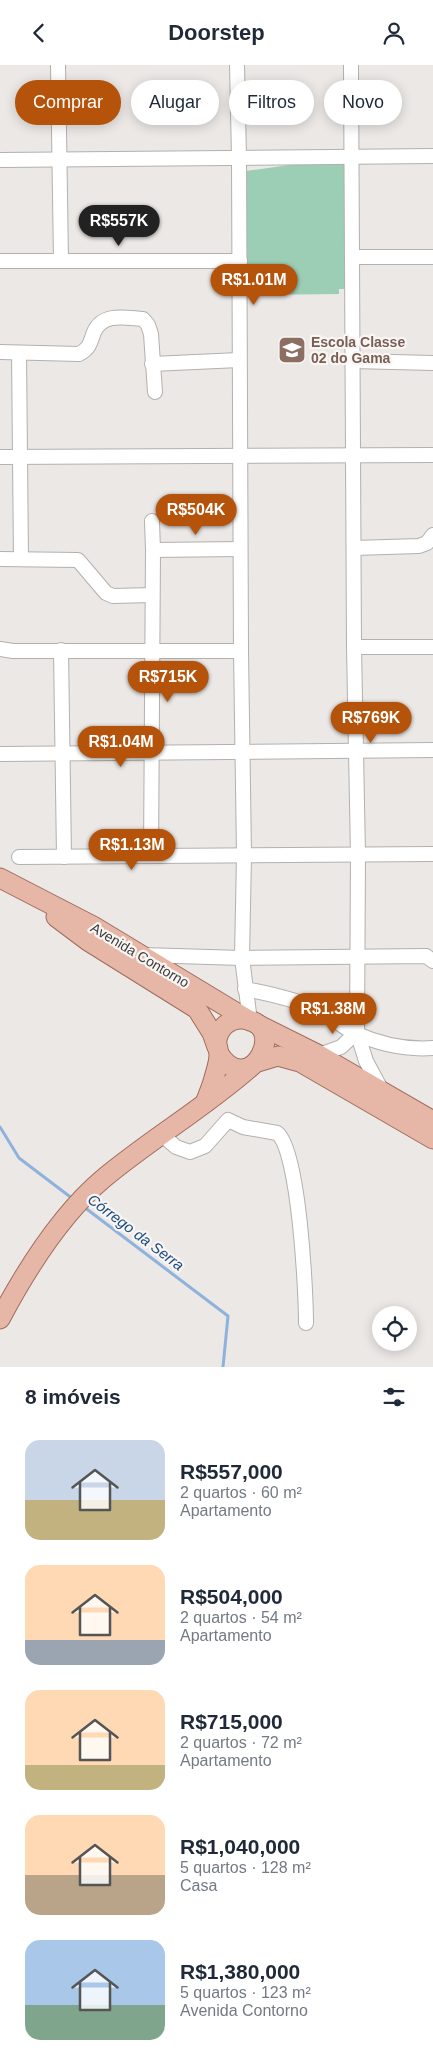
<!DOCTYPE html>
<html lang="pt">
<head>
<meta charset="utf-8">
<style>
	body { margin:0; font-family:Helvetica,sans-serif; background:#f6f6f7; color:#1f2937; height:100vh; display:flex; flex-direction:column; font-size:19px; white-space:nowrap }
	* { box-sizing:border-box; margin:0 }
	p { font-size:16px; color:#747a83 }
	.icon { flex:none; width:28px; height:28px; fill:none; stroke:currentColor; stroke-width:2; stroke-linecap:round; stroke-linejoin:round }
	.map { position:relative; height:1302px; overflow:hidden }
	.panel { display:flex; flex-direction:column; background:#fff; flex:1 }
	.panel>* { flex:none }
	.guide { position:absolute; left:15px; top:15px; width:404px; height:45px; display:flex; gap:10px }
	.controls { position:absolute; left:372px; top:1241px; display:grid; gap:10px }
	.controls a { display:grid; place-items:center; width:45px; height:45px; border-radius:50%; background:#fff; box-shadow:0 2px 12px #0003; font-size:25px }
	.price { position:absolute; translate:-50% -42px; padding:0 11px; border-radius:18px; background:#b45309; color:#fff; font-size:16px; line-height:32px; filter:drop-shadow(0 1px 2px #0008) }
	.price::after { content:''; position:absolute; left:50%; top:30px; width:15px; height:11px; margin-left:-8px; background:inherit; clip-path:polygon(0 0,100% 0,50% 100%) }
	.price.active { background:#222; color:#fff }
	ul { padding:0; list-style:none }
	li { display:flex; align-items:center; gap:15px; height:125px; padding:0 25px }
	li span { display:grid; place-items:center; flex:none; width:140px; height:100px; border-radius:15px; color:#555 }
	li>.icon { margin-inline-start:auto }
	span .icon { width:60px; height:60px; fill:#fffc; stroke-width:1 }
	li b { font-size:21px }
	h2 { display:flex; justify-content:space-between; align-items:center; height:60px; padding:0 25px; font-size:21px }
	.tag { padding:0 18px; border-radius:22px; background:#fff; box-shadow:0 2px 12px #0003; font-size:18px; line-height:45px }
	.tag.active { background:#b45309; color:#fff }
	header { display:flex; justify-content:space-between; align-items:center; height:65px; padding:0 25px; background:#fff; font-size:22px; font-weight:700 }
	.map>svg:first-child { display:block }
	.green { fill:#9ccdb5 }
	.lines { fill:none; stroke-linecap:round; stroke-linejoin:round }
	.stream { stroke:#8fb2dd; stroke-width:3 }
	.minor-casing { stroke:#b3b0ae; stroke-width:16 }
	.major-casing { stroke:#a06c5b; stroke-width:21 }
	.minor { stroke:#fff; stroke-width:14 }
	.major { stroke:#e6b7a7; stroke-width:19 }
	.labels { text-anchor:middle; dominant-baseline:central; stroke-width:4.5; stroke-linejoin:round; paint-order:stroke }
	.education-label { font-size:14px; font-weight:bold; fill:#785e54; stroke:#f8f5f3; text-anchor:start }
	.street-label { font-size:14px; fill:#3c3b3b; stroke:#f8f5f3 }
	.water-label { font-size:15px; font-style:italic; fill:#1a4b80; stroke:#f8f5f3 }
</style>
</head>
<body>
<header><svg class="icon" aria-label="back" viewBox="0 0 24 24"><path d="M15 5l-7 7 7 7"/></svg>Doorstep<svg class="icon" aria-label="person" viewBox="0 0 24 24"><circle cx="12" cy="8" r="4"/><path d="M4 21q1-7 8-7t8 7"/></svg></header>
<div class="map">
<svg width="433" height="1302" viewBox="0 0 433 1302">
	<rect width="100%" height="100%" fill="#ebe8e6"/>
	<path class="green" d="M346,92L345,224H339V229L245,230L246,106Z"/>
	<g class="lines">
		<g class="stream">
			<path d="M0,1062L19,1093L73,1134"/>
			<path d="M84,1142L228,1251L223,1302"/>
		</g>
		<defs>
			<g id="minor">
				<path d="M58,0L61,196"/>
				<path d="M237,0L239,92L241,586L244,790L242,893L250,956"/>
				<path d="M351,0L354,582L358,790L357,967L366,996L382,1026"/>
				<path d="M0,95L433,91"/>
				<path d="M352,192H433"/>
				<path d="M0,196H240"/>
				<path d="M0,287L79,289C90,283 90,278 94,267C103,247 126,253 143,254L148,260L151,269L155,327"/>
				<path d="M19,288L21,494"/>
				<path d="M352,296L433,298"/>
				<path d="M152,299L239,295"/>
				<path d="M0,392L433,390"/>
				<path d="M152,456L153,485L240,484"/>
				<path d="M354,483L419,481L427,478L433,470"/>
				<path d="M0,494L78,495L106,528L113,531L152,530"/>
				<path d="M354,582H433"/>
				<path d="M0,584L13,586H241"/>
				<path d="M61,585L64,792"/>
				<path d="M0,689L433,685"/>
				<path d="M151,791L153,485"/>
				<path d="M19,792L433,789"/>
				<path d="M143,890L242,893L426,891L433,896"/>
				<path d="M245,924C272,929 299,935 323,947C334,953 343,963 355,968C381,980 405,985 433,983"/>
				<path d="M319,990L341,982L357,967"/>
				<path d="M161,1069L176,1082L190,1087L205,1081L228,1055L243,1062L277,1068C299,1084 306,1227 306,1258"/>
			</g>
			<g id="major">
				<path d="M0,813L93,861L250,956"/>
				<path d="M56,852L88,876L197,944L212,968L217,982"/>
				<path d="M255,958L319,990L433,1056"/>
				<path d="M258,997L278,991L300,997L433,1074"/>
				<path d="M205,1038C208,1030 212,1021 214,1013C216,1006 219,997 219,990C219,985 216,980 217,975C219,963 229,954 241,954C291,955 251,1037 219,989"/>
				<path d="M0,1254C26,1205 61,1149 104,1113C152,1073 206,1042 253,1000"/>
			</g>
		</defs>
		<use href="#minor" class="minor-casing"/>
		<use href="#major" class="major-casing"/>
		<use href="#minor" class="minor"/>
		<use href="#major" class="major"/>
	</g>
	<defs>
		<symbol id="school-square" viewBox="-11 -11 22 22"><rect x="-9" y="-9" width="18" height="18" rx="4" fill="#8d6e63" stroke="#f8f5f3"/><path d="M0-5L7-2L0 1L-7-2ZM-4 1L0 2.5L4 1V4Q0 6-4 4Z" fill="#fff"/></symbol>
	</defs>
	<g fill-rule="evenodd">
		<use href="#school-square" x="276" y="269" width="32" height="32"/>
	</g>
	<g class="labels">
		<g class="education-label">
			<text x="311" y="277">Escola Classe<tspan x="311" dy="16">02 do Gama</tspan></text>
		</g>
		<g class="street-label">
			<text transform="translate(140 890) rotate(31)">Avenida Contorno</text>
		</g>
		<g class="water-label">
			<text transform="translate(136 1167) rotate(37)">Córrego da Serra</text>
		</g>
	</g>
</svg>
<div class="controls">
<a><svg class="icon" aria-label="locate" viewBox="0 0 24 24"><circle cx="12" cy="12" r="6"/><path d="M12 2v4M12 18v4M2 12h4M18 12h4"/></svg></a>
</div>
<b class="price active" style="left:119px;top:182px">R$557K</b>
<b class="price" style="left:254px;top:241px">R$1.01M</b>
<b class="price" style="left:196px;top:471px">R$504K</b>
<b class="price" style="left:168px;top:638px">R$715K</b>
<b class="price" style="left:371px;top:679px">R$769K</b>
<b class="price" style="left:121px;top:703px">R$1.04M</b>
<b class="price" style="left:132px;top:806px">R$1.13M</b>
<b class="price" style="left:333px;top:970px">R$1.38M</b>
<div class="guide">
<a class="tag active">Comprar</a>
<a class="tag">Alugar</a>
<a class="tag">Filtros</a>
<a class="tag">Novo</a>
</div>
</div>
<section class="panel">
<h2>8 imóveis<svg class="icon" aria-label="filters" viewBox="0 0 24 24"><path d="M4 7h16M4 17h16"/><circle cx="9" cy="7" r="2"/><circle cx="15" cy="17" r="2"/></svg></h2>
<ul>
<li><span style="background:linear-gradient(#c9d6e8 60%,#c2b280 0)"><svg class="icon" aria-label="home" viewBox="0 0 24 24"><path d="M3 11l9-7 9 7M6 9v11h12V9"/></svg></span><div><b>R$557,000</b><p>2 quartos · 60 m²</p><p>Apartamento</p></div></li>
<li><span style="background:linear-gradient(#ffd9b3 75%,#9aa5b1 0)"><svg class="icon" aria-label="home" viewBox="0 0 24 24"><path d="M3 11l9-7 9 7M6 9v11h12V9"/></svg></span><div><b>R$504,000</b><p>2 quartos · 54 m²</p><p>Apartamento</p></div></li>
<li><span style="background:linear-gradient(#ffd9b3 75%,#c2b280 0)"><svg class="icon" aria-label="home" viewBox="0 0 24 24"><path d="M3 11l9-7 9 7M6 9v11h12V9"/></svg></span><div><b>R$715,000</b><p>2 quartos · 72 m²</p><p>Apartamento</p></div></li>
<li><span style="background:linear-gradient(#ffd9b3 60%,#b9a48a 0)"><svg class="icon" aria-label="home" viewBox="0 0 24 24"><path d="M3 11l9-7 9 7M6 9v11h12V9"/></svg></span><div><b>R$1,040,000</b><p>5 quartos · 128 m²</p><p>Casa</p></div></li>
<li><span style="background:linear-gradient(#a9c7e8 65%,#7fa58c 0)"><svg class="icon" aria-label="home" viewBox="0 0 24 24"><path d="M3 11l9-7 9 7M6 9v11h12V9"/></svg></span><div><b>R$1,380,000</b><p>5 quartos · 123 m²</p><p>Avenida Contorno</p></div></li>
</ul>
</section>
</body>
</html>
